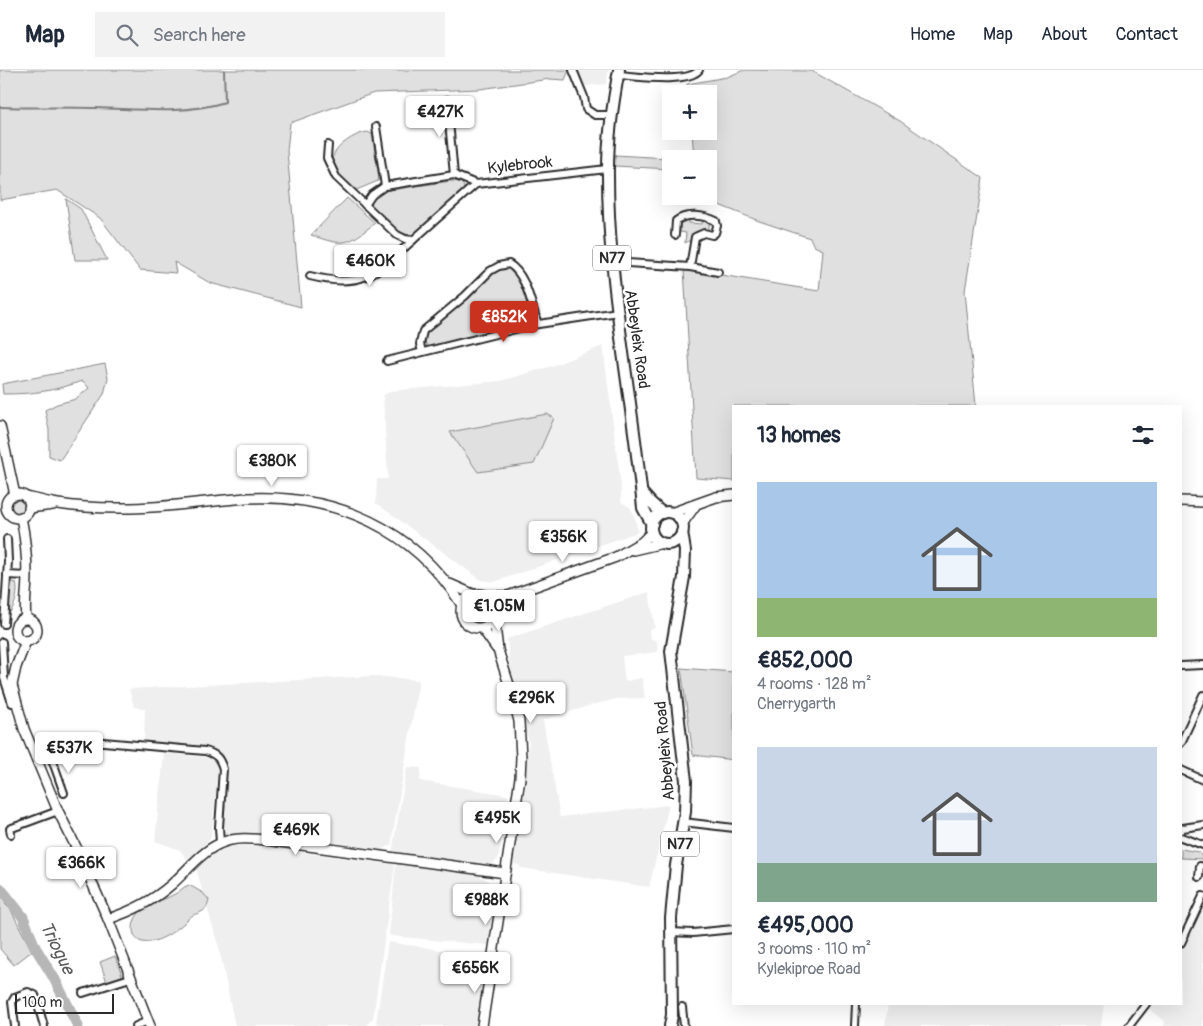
<!DOCTYPE html>
<html lang="en">
<head>
<meta charset="utf-8">
<style>
	body { margin:0; font-family:Pangolin,sans-serif; background:#f2f2f3; color:#1f2937; height:100vh; display:flex; flex-direction:column; font-size:19px; white-space:nowrap }
	* { box-sizing:border-box; margin:0 }
	p { font-size:16px; color:#747a83 }
	.icon { flex:none; width:28px; height:28px; fill:none; stroke:currentColor; stroke-width:2; stroke-linecap:round; stroke-linejoin:round }
	.map { position:relative; flex:1; overflow:hidden }
	.side { position:absolute; left:732px; top:335px; width:450px; height:600px; display:flex; flex-direction:column; background:#fff; border-radius:0px; box-shadow:0 5px 20px #0002 }
	.side>* { flex:none }
	.controls { position:absolute; left:662px; top:15px; display:grid; gap:10px }
	.controls a { display:grid; place-items:center; width:55px; height:55px; border-radius:0px; background:#fff; box-shadow:0 5px 20px #0002; font-size:25px }
	.scale { position:absolute; left:15px; bottom:12px; width:99px; box-sizing:border-box; padding-left:5px; border:2px solid #2b2b2b; border-top:0; font-size:14px; line-height:18px; white-space:nowrap; color:#2b2b2b; -webkit-text-stroke:4px #fff; paint-order:stroke }
	.price { position:absolute; translate:-50% -42px; padding:0 11px; border-radius:5px; background:#fff; color:#222; font-size:16px; line-height:32px; filter:drop-shadow(0 1px 2px #0008) }
	.price::after { content:''; position:absolute; left:50%; top:30px; width:15px; height:11px; margin-left:-8px; background:inherit; clip-path:polygon(0 0,100% 0,50% 100%) }
	.price.on { background:#c8321e; color:#fff }
	ul { padding:0; list-style:none }
	li { display:grid; align-content:center; gap:10px; height:265px; padding:0 25px }
	li span { display:grid; place-items:center; height:155px; border-radius:0px; color:#555 }
	li>.icon { margin-inline-start:auto }
	span .icon { width:90px; height:90px; fill:#fffc; stroke-width:1 }
	li b { font-size:21px }
	h2 { display:flex; justify-content:space-between; align-items:center; height:60px; padding:0 25px; font-size:21px }
	header { display:flex; align-items:center; gap:30px; box-sizing:border-box; height:70px; padding:0 25px; background:#fff; border-bottom:1px solid #e0e1e3 }
	header strong { font-size:24px }
	nav { display:flex; gap:28px; margin-inline-start:auto; font-size:18px }
	.search { width:350px; height:45px; background:#f2f2f3; display:flex; align-items:center; gap:12px; box-sizing:border-box; padding:0 18px; border-radius:0px; color:#747a83; font-size:19px }
	.map>svg:first-child { display:block }
	.built { fill:#efefef }
	.green { fill:#e0e0e0; stroke:#868686 }
	.lines { fill:none; stroke-linecap:round; stroke-linejoin:round }
	.stream { stroke:#7e7e7e; stroke-width:2 }
	.river { stroke:#b6b6b6; stroke-width:11 }
	.street-casing { stroke:#2b2b2b; stroke-width:10 }
	.secondary-casing { stroke:#2b2b2b; stroke-width:12 }
	.primary-casing { stroke:#2b2b2b; stroke-width:14 }
	.street { stroke:#fff; stroke-width:6 }
	.secondary { stroke:#fff; stroke-width:9 }
	.primary { stroke:#fff; stroke-width:10 }
	.labels { text-anchor:middle; dominant-baseline:central; stroke-width:5; stroke-linejoin:round; paint-order:stroke }
	.shield { fill:#fff; stroke:#6b6b6b; stroke-width:1 }
	.shield-label { font-size:15px; font-weight:bold; fill:#2b2b2b }
	.street-label { font-size:16px; fill:#2b2b2b; stroke:#fff }
	.water-label { font-size:18px; font-style:italic; fill:#5c5c5c; stroke:#fff }
</style>
</head>
<body>
<header>
<strong>Map</strong>
<div class="search"><svg class="icon" aria-label="search" viewBox="0 0 24 24"><circle cx="10" cy="10" r="6"/><path d="M15 15l6 6"/></svg>Search here</div>
<nav><a>Home</a><a>Map</a><a>About</a><a>Contact</a></nav>
</header>
<div class="map">
<svg width="1203" height="956" viewBox="0 0 1203 956">
	<rect width="100%" height="100%" fill="#fff"/>
	<filter id="ink" filterUnits="userSpaceOnUse"><feTurbulence type="fractalNoise" baseFrequency=".02" numOctaves="2"/><feDisplacementMap in="SourceGraphic" scale="10" xChannelSelector="R" yChannelSelector="G"/><feConvolveMatrix kernelMatrix="1 2 1 2 8 2 1 2 1" color-interpolation-filters="sRGB"/></filter>
	<g filter="url(#ink)">
		<g class="built">
			<path d="M577,0H609L606,14L586,16L579,12Z"/>
			<path d="M603,276L621,415V432L630,437L634,445L638,462L494,512L481,510L376,433L377,409H388L383,326L390,321L500,311L552,296Z"/>
			<path d="M649,522L655,558L649,560L650,568L657,571L658,582L622,586L625,611L642,608L645,628L616,629L592,635L543,650L560,747L669,735L649,817L521,798L519,795L513,794L529,673L510,599L507,569Z"/>
			<path d="M373,606L419,610L391,775L383,780L272,764L225,765L222,760L224,696L218,683L204,678L144,671L145,639L134,637L129,619Z"/>
			<path d="M164,683L211,688L215,692L218,699L211,768L189,792L180,780L155,771Z"/>
			<path d="M407,697L421,698L420,711L508,725L506,745L498,789L493,794H477L392,782Z"/>
			<path d="M226,776H257L395,795L373,948L366,956H235L219,878L196,799L203,789Z"/>
			<path d="M399,792L480,806L486,809L494,819L489,873L487,875L391,866L389,864L396,794Z"/>
			<path d="M1203,837V956H1164L1165,952L1149,939L1152,934H1181V882Z"/>
			<path d="M388,872L468,884L481,886L485,888L487,894L477,956H392L376,953Z"/>
			<path d="M888,934H1104L1101,956H885Z"/>
		</g>
		<g class="green">
			<path d="M0,0H569L565,10L550,9L480,19L374,23L290,53L287,81L301,237L210,213L174,192L176,203L140,200L100,148L57,120L0,130Z"/>
			<path d="M744,0L812,1L900,51L983,108L965,221L976,336H734V411L696,408L684,199L819,221L823,180L814,176L810,168L759,151L719,135L700,133L699,126H709V89H694L692,61H709V24H688L687,14L727,7Z"/>
			<path d="M367,62L372,64L379,108L378,111L354,121L338,105L332,88C337,75 354,64 367,62Z"/>
			<path d="M615,85L686,89H671V99L614,96Z"/>
			<path d="M451,111L461,112L464,117L463,122L413,165C397,166 381,146 370,136L373,130L383,121Z"/>
			<path d="M347,128L375,153C348,175 344,177 311,165Z"/>
			<path d="M66,129L81,139L107,190H75Z"/>
			<path d="M689,149V153L702,154L703,149L710,152L708,161H697L693,164L691,170L685,173L686,163L680,162V150Z"/>
			<path d="M510,198L517,205L530,242L528,249L523,254L431,277L427,276C423,270 426,265 430,260L499,199Z"/>
			<path d="M105,294L108,308L104,324L60,390L49,386V360L45,340L57,334L76,329L89,318L83,311C52,321 36,324 3,324L2,314Z"/>
			<path d="M547,344L554,348L534,394L478,402L450,362Z"/>
			<circle cx="17" cy="437" r="7"/>
			<path d="M14,512L16,513C19,522 15,536 9,544L10,520L12,513Z"/>
			<circle cx="477" cy="542" r="9"/>
			<path d="M681,598L734,602V690L693,685Z"/>
			<path d="M1181,779L1199,782L1203,789L1181,788Z"/>
			<path d="M189,815L203,823L209,830C206,846 197,840 188,849C179,859 157,875 142,872C129,868 132,850 139,843C148,835 163,830 173,825C180,822 182,817 189,815Z"/>
			<path d="M0,829L11,840L32,881L14,895L0,879Z"/>
			<path d="M115,886L122,905L120,908L107,912L100,892Z"/>
		</g>
		<g class="lines">
			<path class="stream" d="M0,37C32,38 64,37 96,38C138,39 184,45 225,32L224,0"/>
			<path class="river" d="M0,818L23,847L35,877L54,908L78,956"/>
			<defs>
				<g id="street">
					<path d="M573,0L584,27L586,39L595,45H611"/>
					<path d="M618,5C635,6 688,14 699,0"/>
					<path d="M447,30L454,105"/>
					<path d="M376,57L385,116"/>
					<path d="M328,75L327,88L336,107L397,165L405,169L413,170L476,114L607,99"/>
					<path d="M365,135L372,125L385,116L454,105L476,114"/>
					<path d="M675,165L676,151C686,143 704,145 716,151L717,156L715,163L712,165L704,163L695,167L690,197"/>
					<path d="M612,192L690,197L718,202"/>
					<path d="M310,206C362,219 376,204 413,170"/>
					<path d="M422,282L420,274L423,261L465,226L490,201L499,196L509,194C527,205 531,235 538,254"/>
					<path d="M387,291L532,255L618,242"/>
					<path d="M7,505L27,506"/>
					<path d="M4,554L8,491L7,469"/>
					<path d="M2,572L4,608L12,633H16"/>
					<path d="M1181,596L1203,595"/>
					<path d="M1181,673L1203,625"/>
					<path d="M34,682L43,676L54,672L81,670L205,681C216,684 220,688 223,699L219,757L220,773"/>
					<path d="M53,692L64,723"/>
					<path d="M1181,700L1203,710"/>
					<path d="M683,752L734,758"/>
					<path d="M1181,760L1183,758L1203,755"/>
					<path d="M11,764L10,759L12,758L58,741"/>
					<path d="M1181,767L1203,775"/>
					<path d="M1199,807L1200,796"/>
					<path d="M670,862L693,863L734,859"/>
					<path d="M1181,873L1203,826"/>
					<path d="M83,923L130,908"/>
					<path d="M682,937L684,956"/>
					<path d="M15,956L12,932L15,927L28,922L35,925L44,956"/>
					<path d="M136,956L148,951"/>
					<path d="M855,956L856,934"/>
					<path d="M1129,956L1146,934"/>
				</g>
				<g id="secondary">
					<path d="M0,356L15,425"/>
					<circle cx="18" cy="436" r="12"/>
					<path d="M25,427C36,429 47,432 58,434C77,437 99,438 118,438C161,439 204,431 247,428C337,424 413,458 462,535"/>
					<path d="M1181,431L1203,432"/>
					<path d="M29,438L53,435"/>
					<path d="M671,443L716,427L734,425"/>
					<path d="M21,447C25,467 27,486 27,506C27,520 24,534 26,548"/>
					<path d="M682,454L695,436"/>
					<path d="M633,480L663,473"/>
					<path d="M450,514L475,525"/>
					<circle cx="478" cy="541" r="17"/>
					<path d="M487,526H508L616,487L642,472L652,462"/>
					<circle cx="26" cy="560" r="11"/>
					<path d="M482,558L496,578"/>
					<path d="M26,571L16,597L12,615L24,659L58,741L77,779L108,849L150,956"/>
					<path d="M108,849C130,842 154,830 172,814C187,801 201,782 219,774C235,766 255,769 272,771L505,803"/>
					<path d="M482,956L520,708L521,687L519,651L512,624L498,580L494,548"/>
				</g>
				<g id="primary">
					<path d="M619,0C613,32 608,65 608,98C607,212 632,324 643,438L652,454"/>
					<path d="M642,423L651,433L662,443"/>
					<circle cx="667" cy="458" r="16"/>
					<path d="M670,956L672,945L671,848L676,795L685,742L686,711L671,581L684,507L685,481L682,462"/>
				</g>
			</defs>
			<use href="#street" class="street-casing"/>
			<use href="#secondary" class="secondary-casing"/>
			<use href="#primary" class="primary-casing"/>
			<use href="#street" class="street"/>
			<use href="#secondary" class="secondary"/>
			<use href="#primary" class="primary"/>
		</g>
	</g>
	<g class="labels">
		<g class="shield">
			<rect x="593" y="175.5" width="38" height="25" rx="4"/>
			<rect x="661" y="761.5" width="38" height="25" rx="4"/>
		</g>
		<g class="shield-label">
			<text x="612" y="188">N77</text>
			<text x="680" y="774">N77</text>
		</g>
		<g class="street-label">
			<text transform="translate(520 95) rotate(-6)">Kylebrook</text>
			<text transform="translate(637 269) rotate(82)">Abbeyleix Road</text>
			<text transform="translate(665 681) rotate(-95)">Abbeyleix Road</text>
		</g>
		<g class="water-label">
			<text transform="translate(57 878) rotate(64)">Triogue</text>
		</g>
	</g>
</svg>
<div class="controls">
<a>+</a>
<a>−</a>
</div>
<div class="scale">100 m</div>
<b class="price" style="left:440px;top:68px">€427K</b>
<b class="price" style="left:370px;top:217px">€460K</b>
<b class="price on" style="left:504px;top:273px">€852K</b>
<b class="price" style="left:272px;top:417px">€380K</b>
<b class="price" style="left:563px;top:493px">€356K</b>
<b class="price" style="left:499px;top:562px">€1.05M</b>
<b class="price" style="left:531px;top:654px">€296K</b>
<b class="price" style="left:69px;top:704px">€537K</b>
<b class="price" style="left:497px;top:774px">€495K</b>
<b class="price" style="left:296px;top:786px">€469K</b>
<b class="price" style="left:81px;top:819px">€366K</b>
<b class="price" style="left:486px;top:856px">€988K</b>
<b class="price" style="left:475px;top:924px">€656K</b>
<section class="side">
<h2>13 homes<svg class="icon" aria-label="filters" viewBox="0 0 24 24"><path d="M4 7h16M4 17h16"/><circle cx="9" cy="7" r="2"/><circle cx="15" cy="17" r="2"/></svg></h2>
<ul>
<li><span style="background:linear-gradient(#a9c7e8 75%,#8fb573 0)"><svg class="icon" aria-label="home" viewBox="0 0 24 24"><path d="M3 11l9-7 9 7M6 9v11h12V9"/></svg></span><div><b>€852,000</b><p>4 rooms · 128 m²</p><p>Cherrygarth</p></div></li>
<li><span style="background:linear-gradient(#c9d6e8 75%,#7fa58c 0)"><svg class="icon" aria-label="home" viewBox="0 0 24 24"><path d="M3 11l9-7 9 7M6 9v11h12V9"/></svg></span><div><b>€495,000</b><p>3 rooms · 110 m²</p><p>Kylekiproe Road</p></div></li>
</ul>
</section>
</div>
</body>
</html>
